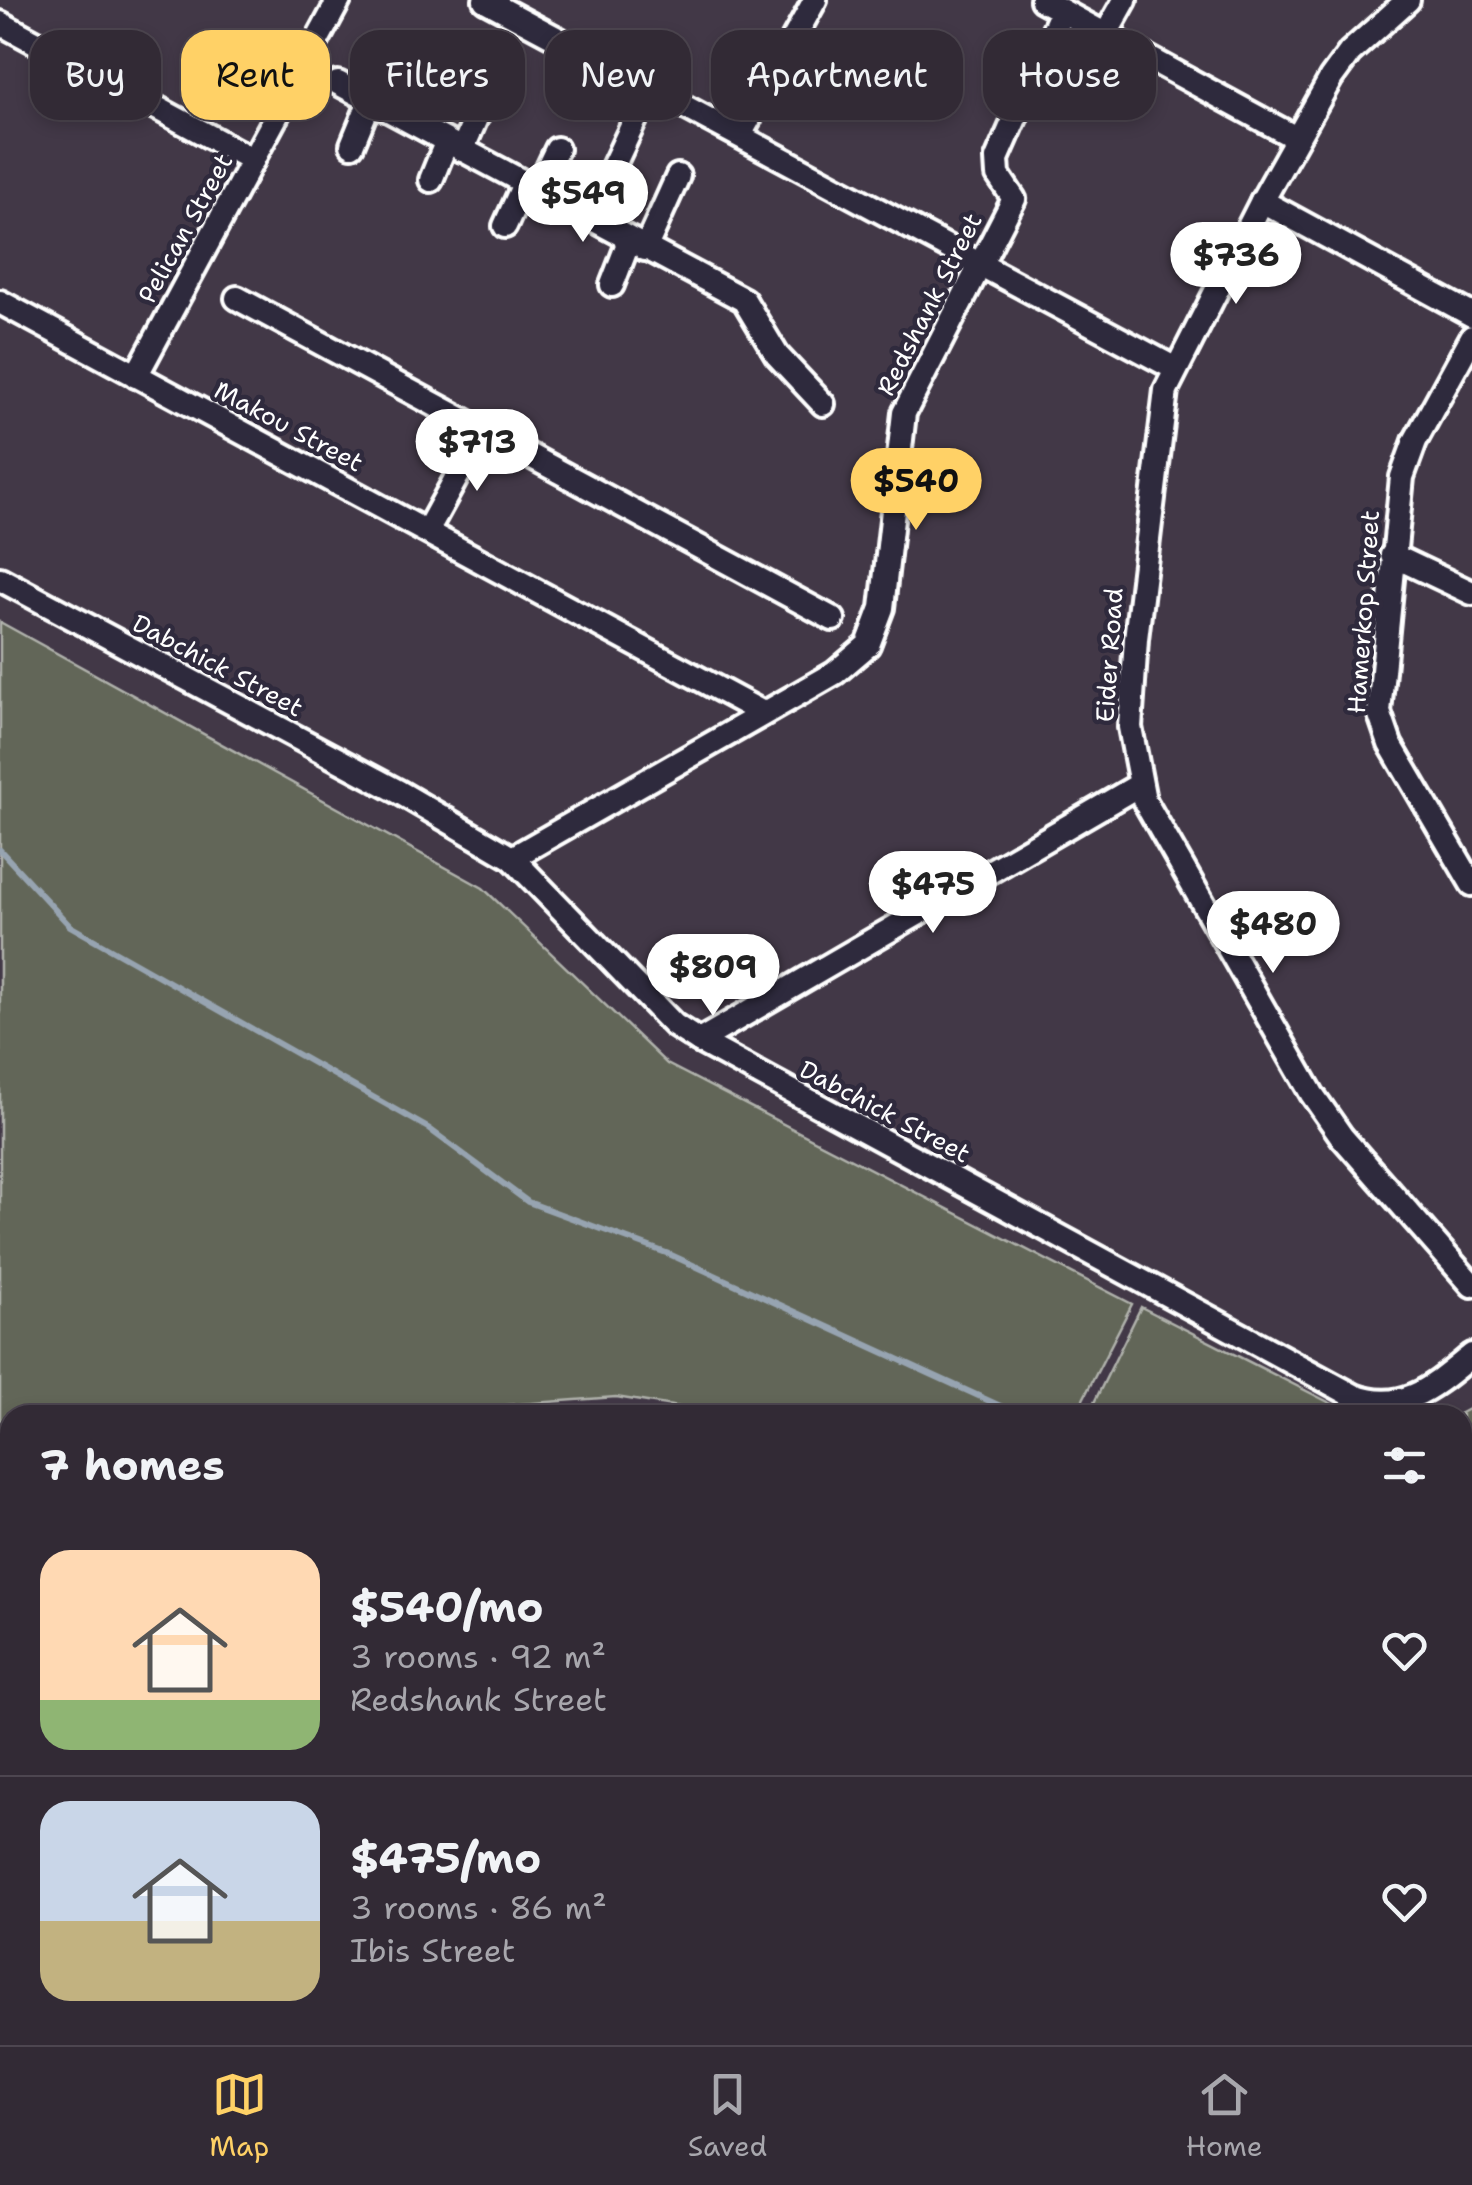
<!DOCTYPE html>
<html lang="en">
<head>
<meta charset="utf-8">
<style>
	body { margin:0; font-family:"Shantell Sans",sans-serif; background:#3d3641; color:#f1f3f6; height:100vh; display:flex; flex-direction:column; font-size:38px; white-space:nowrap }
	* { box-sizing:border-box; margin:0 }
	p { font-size:32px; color:#a8a7ad }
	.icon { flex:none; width:55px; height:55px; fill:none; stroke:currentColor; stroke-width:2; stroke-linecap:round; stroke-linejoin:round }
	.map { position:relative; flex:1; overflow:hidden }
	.details { position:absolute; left:0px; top:1405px; width:1472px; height:640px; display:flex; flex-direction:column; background:#322a35; border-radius:30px 30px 0 0; box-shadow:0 5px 15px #0003,0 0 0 2px #4d4650 }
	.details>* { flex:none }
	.guide { position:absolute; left:30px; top:30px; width:1412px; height:90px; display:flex; gap:20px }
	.price { position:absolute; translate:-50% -85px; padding:0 22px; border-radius:35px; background:#fff; color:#222; font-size:32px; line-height:65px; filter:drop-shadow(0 2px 5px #0008) }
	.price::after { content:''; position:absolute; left:50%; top:60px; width:30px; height:22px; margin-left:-15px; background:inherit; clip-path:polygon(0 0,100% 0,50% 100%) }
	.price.current { background:#ffd166; color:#111 }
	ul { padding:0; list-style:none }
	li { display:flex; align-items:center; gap:30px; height:250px; padding:0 40px }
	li+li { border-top:2px solid #4d4650 }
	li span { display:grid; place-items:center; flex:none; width:280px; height:200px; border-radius:30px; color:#555 }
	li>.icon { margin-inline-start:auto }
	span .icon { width:120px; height:120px; fill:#fffc; stroke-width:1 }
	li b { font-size:42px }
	h2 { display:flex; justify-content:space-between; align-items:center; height:120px; padding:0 40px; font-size:42px }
	.pill { padding:0 35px; border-radius:30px; background:#322a35; box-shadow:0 5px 15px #0003,0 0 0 2px #4d4650; font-size:35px; line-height:90px }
	.pill.current { background:#ffd166; color:#111 }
	.tab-bar { display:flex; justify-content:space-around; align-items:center; height:140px; border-top:2px solid #4d4650; background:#322a35; font-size:28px; color:#a8a7ad }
	.tab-bar a { display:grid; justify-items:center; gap:5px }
	.tab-bar .current { color:#ffd166 }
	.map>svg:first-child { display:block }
	.green { fill:#626658; stroke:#b0b2ac; stroke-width:2.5 }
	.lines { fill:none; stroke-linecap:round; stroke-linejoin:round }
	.stream { stroke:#97a4b1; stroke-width:6 }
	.street-casing { stroke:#fff; stroke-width:30 }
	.street { stroke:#2f2a3d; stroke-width:22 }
	.rail { stroke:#fff; stroke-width:6; stroke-dasharray:15 8; stroke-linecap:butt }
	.labels { text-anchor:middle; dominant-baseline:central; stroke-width:9; stroke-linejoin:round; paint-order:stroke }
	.street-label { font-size:25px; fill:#fff; stroke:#2f2a3d }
</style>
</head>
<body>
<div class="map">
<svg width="1472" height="2045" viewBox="0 0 1472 2045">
	<rect width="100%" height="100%" fill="#423847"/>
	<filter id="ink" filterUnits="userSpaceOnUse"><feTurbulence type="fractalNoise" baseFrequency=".01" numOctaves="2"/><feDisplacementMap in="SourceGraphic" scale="20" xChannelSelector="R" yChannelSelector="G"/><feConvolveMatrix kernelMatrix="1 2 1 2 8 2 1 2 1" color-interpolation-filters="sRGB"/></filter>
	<g filter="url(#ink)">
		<g class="green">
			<path d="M0,622L483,888L667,1064L1132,1304L1075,1415H729L616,1397L507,1405L495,1415H10V1440H0Z"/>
			<path d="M1141,1307L1354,1415H1088Z"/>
			<path d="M1472,1407V1818L1462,1817V1415H1457Z"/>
			<path d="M0,1820H10V1906L0,1902Z"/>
			<path d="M340,2035H1315L1309,2045H366Z"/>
		</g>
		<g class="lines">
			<g class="stream">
				<path d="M0,850L70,926L428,1128L528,1202L669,1254L1020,1415"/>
				<path d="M1462,1624L1472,1629"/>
			</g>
			<defs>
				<g id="street">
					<path d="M485,0L1174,368"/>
					<path d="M1042,0L1296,138"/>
					<path d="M1408,0L1350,52L1331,78L1262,201L1166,390L1136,639L1130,727L1144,800L1312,1094L1342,1137L1472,1285"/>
					<path d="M0,23L253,160"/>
					<path d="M1106,34L1125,0"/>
					<path d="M338,83L744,300L777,355L823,404"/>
					<path d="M382,108L411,47"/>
					<path d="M740,135L815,0"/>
					<path d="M352,145L370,101"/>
					<path d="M462,150L493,79"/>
					<path d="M431,180L446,143"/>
					<path d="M537,191L557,149"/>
					<path d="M1262,201L1472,315"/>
					<path d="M589,218L650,88"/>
					<path d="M505,226L524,184"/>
					<path d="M645,249L678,176"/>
					<path d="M612,285L629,241"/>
					<path d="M237,298L833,619"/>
					<path d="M0,302L763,713"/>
					<path d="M1472,337L1415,441L1402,477L1379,712L1390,744L1472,884"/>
					<path d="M136,376L339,0"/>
					<path d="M427,531L482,431"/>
					<path d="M1392,555L1472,593"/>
					<path d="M0,579L399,792L512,858L674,1025L699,1041L1354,1396C1404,1415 1435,1385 1472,1355"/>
					<path d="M512,858L835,673L868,645L882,608L904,413L1014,199L998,175L997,159L1062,11"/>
					<path d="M699,1041L1139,785"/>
					<path d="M0,1469H10"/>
					<path d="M0,1736H10"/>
					<path d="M0,1799H10"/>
					<path d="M1462,1863L1472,1865"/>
					<path d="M1462,1980L1472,1969"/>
					<path d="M1407,2039L1421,2045"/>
					<path d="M19,2045H41"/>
				</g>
			</defs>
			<use href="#street" class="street-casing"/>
			<use href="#street" class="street"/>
			<g class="rail">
				<path d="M0,1969L10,1974"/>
				<path d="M146,2035L168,2045"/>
				<path d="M181,2035L203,2045"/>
			</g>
		</g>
	</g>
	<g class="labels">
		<g class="street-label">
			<text transform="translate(185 228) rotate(-61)">Pelican Street</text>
			<text transform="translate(929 304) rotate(-63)">Redshank Street</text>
			<text transform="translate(289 426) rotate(28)">Makou Street</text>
			<text transform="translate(1363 612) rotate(-86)">Hamerkop Street</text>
			<text transform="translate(1109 655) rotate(-86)">Eider Road</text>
			<text transform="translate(218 665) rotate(28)">Dabchick Street</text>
			<text transform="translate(885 1111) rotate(28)">Dabchick Street</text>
		</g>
	</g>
</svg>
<b class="price" style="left:583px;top:245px">$549</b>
<b class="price" style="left:1236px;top:307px">$736</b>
<b class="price" style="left:477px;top:494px">$713</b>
<b class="price current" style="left:916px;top:533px">$540</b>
<b class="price" style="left:933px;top:936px">$475</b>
<b class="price" style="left:1273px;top:976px">$480</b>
<b class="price" style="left:713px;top:1019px">$809</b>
<div class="guide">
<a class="pill">Buy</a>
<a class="pill current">Rent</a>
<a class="pill">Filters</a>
<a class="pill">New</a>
<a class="pill">Apartment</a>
<a class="pill">House</a>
</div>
<section class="details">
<h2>7 homes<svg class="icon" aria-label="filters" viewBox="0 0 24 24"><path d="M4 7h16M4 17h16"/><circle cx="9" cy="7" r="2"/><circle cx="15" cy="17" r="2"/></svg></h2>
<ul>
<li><span style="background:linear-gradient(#ffd9b3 75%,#8fb573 0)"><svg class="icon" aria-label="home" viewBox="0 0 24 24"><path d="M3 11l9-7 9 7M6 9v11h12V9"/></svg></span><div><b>$540/mo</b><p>3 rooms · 92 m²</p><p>Redshank Street</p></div><svg class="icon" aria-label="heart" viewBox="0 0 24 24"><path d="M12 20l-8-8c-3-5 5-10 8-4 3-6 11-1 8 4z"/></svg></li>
<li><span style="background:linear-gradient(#c9d6e8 60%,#c2b280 0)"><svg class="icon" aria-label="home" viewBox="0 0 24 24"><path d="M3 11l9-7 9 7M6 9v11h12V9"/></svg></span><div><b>$475/mo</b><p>3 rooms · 86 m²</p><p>Ibis Street</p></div><svg class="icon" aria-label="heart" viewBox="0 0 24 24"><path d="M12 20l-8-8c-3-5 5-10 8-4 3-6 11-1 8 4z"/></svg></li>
</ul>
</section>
</div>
<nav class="tab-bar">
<a class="current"><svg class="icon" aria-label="map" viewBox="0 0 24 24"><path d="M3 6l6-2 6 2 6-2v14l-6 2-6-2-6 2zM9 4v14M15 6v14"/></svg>Map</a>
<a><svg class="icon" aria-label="saved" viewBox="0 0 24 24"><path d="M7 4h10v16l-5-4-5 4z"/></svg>Saved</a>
<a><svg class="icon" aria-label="home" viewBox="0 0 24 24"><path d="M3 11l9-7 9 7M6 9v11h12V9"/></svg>Home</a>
</nav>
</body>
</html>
